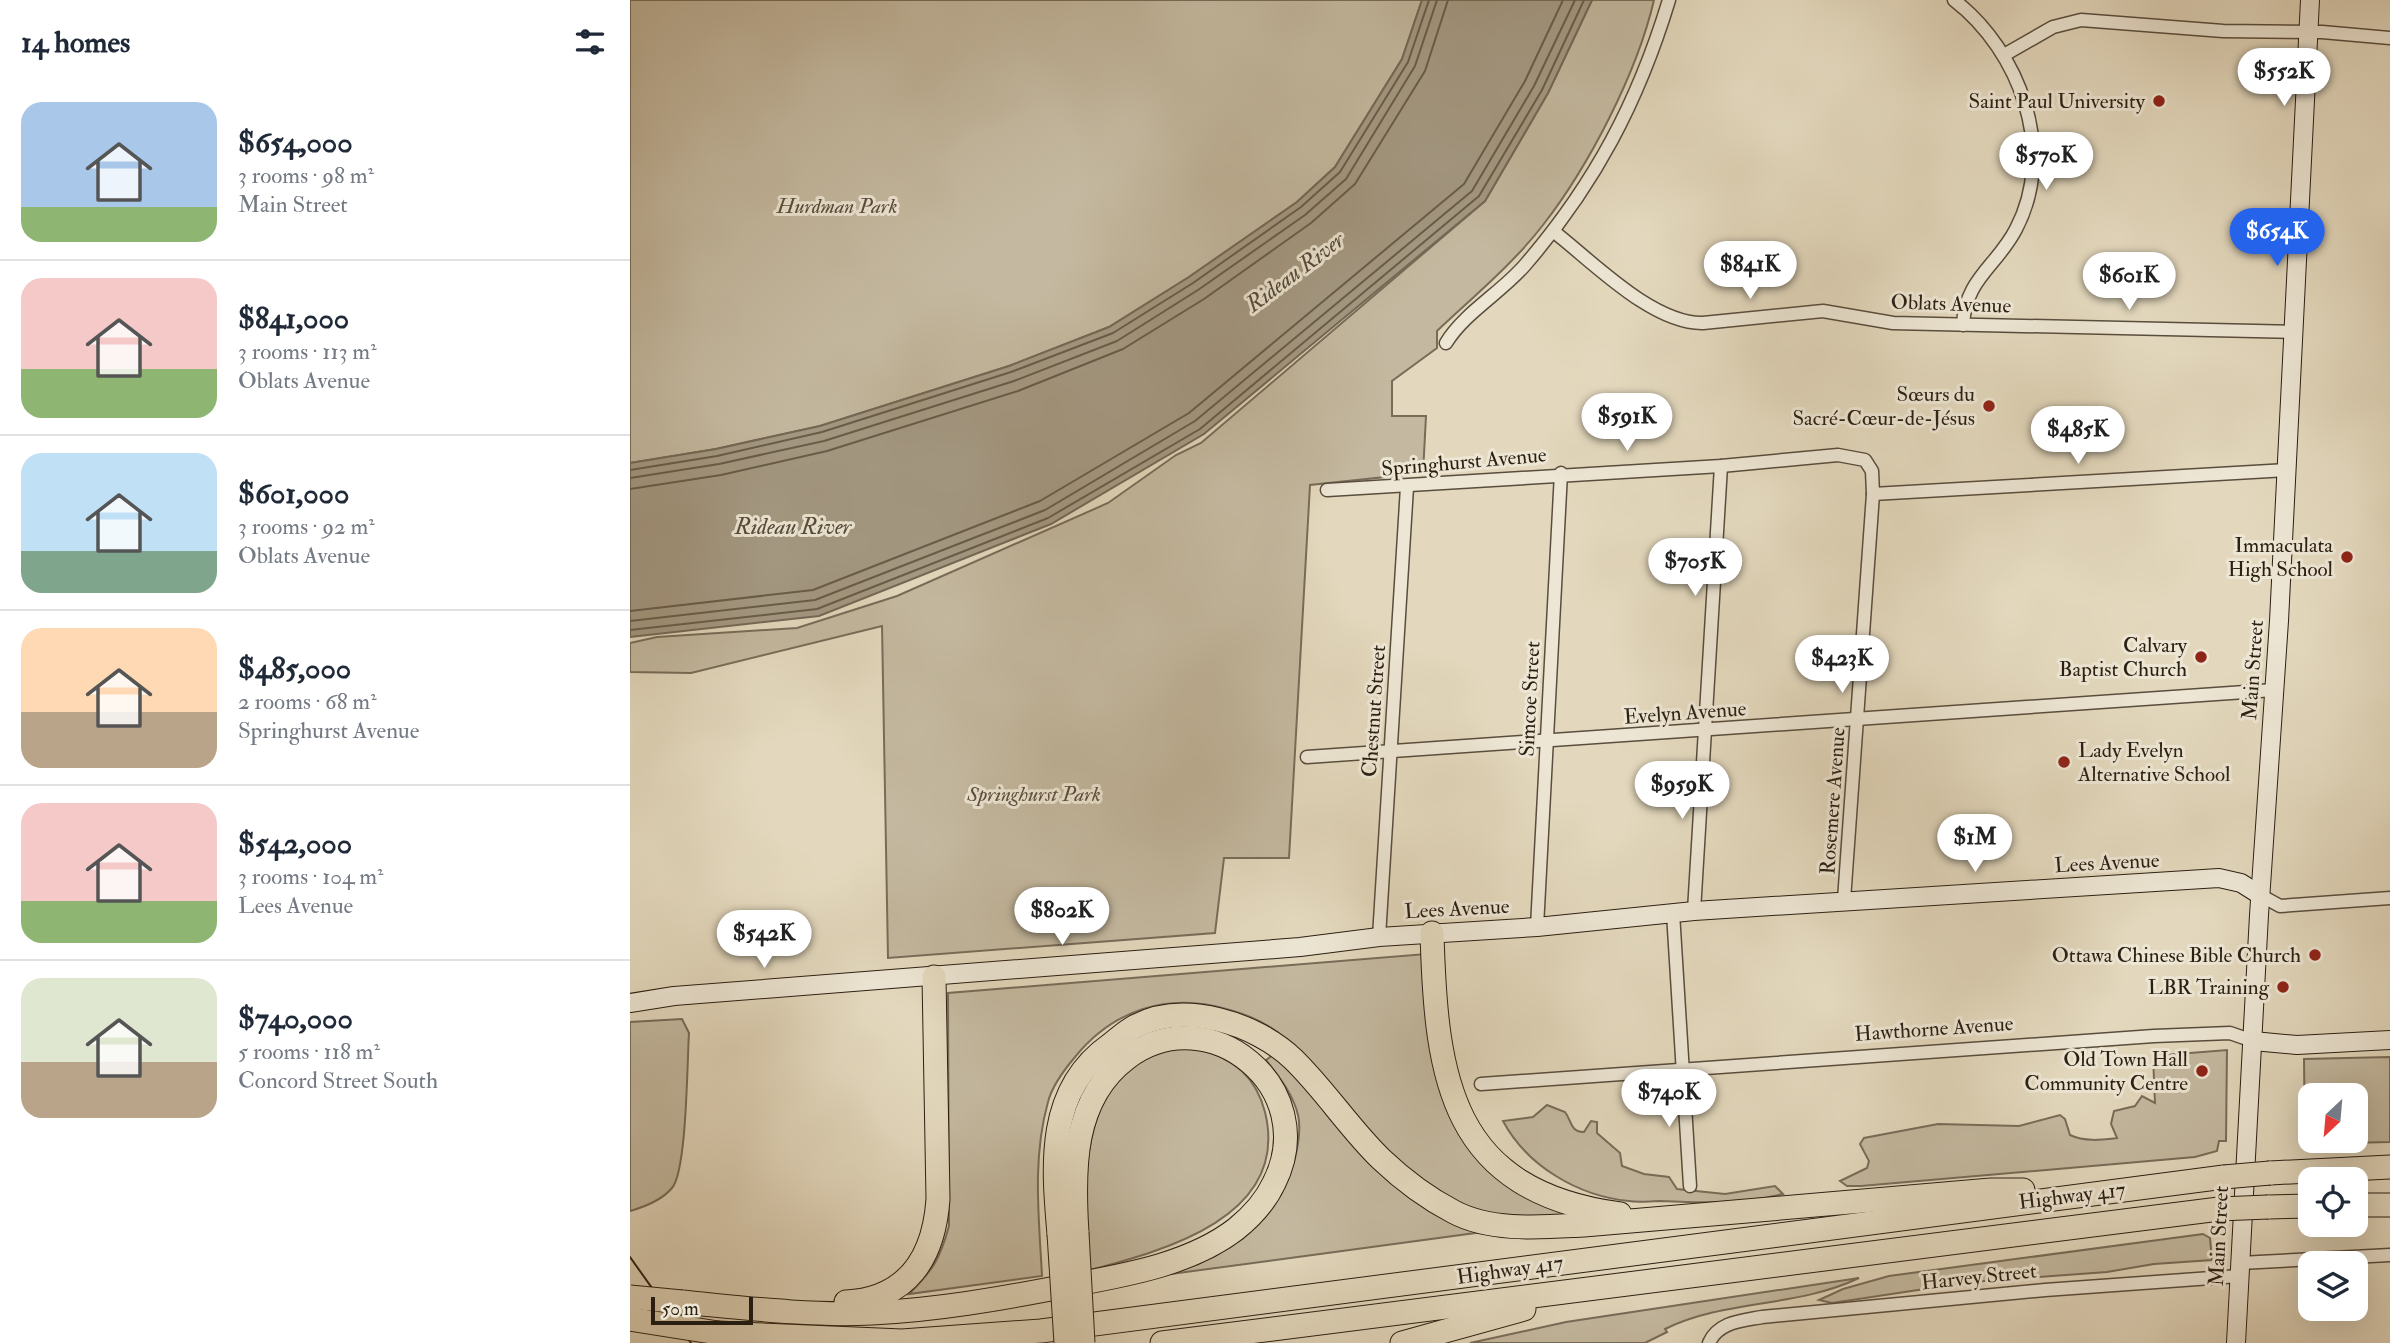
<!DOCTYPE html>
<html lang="en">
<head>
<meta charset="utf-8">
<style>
	body { margin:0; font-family:"IM FELL Double Pica",serif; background:#f2f2f3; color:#1f2937; height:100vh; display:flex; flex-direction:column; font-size:26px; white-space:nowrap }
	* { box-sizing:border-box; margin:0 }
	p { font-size:23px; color:#747a83 }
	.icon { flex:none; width:38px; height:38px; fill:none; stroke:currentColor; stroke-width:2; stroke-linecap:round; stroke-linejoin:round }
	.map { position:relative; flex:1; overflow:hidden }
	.panel { display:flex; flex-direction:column; background:#fff; width:630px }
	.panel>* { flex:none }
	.needle { width:46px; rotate:206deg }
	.tools { position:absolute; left:1668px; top:1083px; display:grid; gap:14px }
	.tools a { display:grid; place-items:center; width:70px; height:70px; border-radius:14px; background:#fff; box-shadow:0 7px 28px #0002; font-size:35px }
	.scale { position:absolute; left:21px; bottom:18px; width:102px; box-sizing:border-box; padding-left:7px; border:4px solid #2b1f12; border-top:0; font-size:19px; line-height:24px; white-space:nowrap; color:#2b1f12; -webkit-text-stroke:5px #ede6d4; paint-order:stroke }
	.price { position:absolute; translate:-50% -60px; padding:0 16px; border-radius:24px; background:#fff; color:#222; font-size:23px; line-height:46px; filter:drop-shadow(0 2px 4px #0008) }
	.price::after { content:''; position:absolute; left:50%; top:42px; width:21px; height:16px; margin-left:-10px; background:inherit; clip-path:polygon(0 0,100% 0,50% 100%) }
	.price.current { background:#2563eb; color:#fff }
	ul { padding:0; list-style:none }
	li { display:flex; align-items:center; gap:21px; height:175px; padding:0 21px }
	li+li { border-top:2px solid #e0e1e3 }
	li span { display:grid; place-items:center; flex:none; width:196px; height:140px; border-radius:21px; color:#555 }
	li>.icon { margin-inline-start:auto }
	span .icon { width:84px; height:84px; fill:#fffc; stroke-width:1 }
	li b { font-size:30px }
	h2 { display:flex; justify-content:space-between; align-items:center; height:84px; padding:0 21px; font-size:30px }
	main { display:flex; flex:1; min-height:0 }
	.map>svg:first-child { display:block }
	.green { fill:#c4b9a0; stroke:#786c59; stroke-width:2; fill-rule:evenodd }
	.water { fill:#a49983; stroke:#746856; stroke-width:2 }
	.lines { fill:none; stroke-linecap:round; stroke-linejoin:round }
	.shore { stroke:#685c4a; stroke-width:2 }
	.street-casing { stroke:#594d3d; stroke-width:15 }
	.secondary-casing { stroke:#2b1f12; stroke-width:20 }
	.highway-casing { stroke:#2b1f12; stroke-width:25 }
	.street { stroke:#ede6d4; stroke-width:12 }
	.secondary { stroke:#ede6d4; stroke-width:18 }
	.highway { stroke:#e3d8bd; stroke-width:23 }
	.tram { stroke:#2b1f12; stroke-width:2 }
	.highway-bridge-casing { stroke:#2b1f12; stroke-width:25; stroke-linecap:butt }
	.highway-bridge { stroke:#e3d8bd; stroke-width:23 }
	.poi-dot { fill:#8f2418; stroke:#ede6d4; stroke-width:2.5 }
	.labels { text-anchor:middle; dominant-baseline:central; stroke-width:6; stroke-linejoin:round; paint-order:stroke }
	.poi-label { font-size:21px; fill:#2b1f12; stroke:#ede6d4; text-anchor:end }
	.park-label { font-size:21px; font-style:italic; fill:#594d3d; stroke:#ede6d4 }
	.street-label { font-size:21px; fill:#2b1f12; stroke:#ede6d4 }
	.water-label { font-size:23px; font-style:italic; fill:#554a3a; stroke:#ede6d4 }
</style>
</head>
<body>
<main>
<section class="panel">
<h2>14 homes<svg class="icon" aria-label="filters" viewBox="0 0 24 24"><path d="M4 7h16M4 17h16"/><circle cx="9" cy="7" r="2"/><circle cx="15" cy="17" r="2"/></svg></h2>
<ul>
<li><span style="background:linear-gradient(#a9c7e8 75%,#8fb573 0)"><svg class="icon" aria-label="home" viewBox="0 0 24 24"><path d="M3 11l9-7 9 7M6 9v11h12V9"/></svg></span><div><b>$654,000</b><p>3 rooms · 98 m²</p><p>Main Street</p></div></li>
<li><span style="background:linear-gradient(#f6c9c9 65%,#8fb573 0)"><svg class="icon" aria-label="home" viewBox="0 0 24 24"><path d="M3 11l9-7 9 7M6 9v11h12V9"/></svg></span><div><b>$841,000</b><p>3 rooms · 113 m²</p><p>Oblats Avenue</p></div></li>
<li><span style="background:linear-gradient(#bfe0f5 70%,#7fa58c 0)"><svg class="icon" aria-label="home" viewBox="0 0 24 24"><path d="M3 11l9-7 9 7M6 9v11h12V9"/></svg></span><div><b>$601,000</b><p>3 rooms · 92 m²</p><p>Oblats Avenue</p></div></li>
<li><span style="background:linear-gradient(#ffd9b3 60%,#b9a48a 0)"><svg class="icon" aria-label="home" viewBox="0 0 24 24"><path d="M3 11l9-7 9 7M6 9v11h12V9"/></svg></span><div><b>$485,000</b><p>2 rooms · 68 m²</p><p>Springhurst Avenue</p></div></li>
<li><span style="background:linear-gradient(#f6c9c9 70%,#8fb573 0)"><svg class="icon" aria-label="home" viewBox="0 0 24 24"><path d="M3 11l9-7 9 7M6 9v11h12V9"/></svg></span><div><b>$542,000</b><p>3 rooms · 104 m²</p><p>Lees Avenue</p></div></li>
<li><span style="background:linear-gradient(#dfe7d0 60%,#b9a48a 0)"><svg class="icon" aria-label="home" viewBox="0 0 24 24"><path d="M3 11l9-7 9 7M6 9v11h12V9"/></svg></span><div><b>$740,000</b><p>5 rooms · 118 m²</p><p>Concord Street South</p></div></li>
</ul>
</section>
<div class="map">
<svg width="1760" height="1343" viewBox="0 0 1760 1343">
	<rect width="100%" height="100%" fill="#e3d8bd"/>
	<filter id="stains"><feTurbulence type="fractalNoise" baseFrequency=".00286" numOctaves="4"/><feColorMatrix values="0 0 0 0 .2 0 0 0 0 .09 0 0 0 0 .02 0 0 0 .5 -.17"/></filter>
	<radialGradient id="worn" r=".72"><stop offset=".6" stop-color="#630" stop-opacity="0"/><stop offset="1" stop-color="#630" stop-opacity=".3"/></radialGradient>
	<g class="green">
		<path d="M0,0H792L772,59L705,167L667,202L559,277L479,327L379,366L190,426L86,449L0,463Z"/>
		<path d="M962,0H1024C1007,73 959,166 913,225C883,264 843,297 807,331V348L762,381V416H796L793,473L680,485L659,858H594L585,933L258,958L252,626L61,673L0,672V643L27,637L167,628L267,596L478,503L546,455L571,443L855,201L918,93Z"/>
		<path d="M796,954L821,1114L945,1210L944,1217C904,1219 861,1220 824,1201C752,1165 711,1090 653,1037C638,1023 615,1014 596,1009C538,992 483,1010 445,1057C434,1070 422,1086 418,1102C402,1159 409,1218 412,1276L279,1294C303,1270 310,1259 319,1226L318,993Z"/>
		<path d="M52,1019L59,1033C57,1063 57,1170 42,1188C32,1200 14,1207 0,1211V1022Z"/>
		<path d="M570,1049C604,1059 626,1077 635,1112C661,1218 532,1251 457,1271C454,1200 444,1083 528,1051C539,1047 558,1049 570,1049Z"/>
		<path d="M1597,1050L1596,1141H1589L1587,1151L1565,1157L1231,1186H1217L1210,1181L1237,1168L1239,1161L1230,1144L1234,1138L1308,1124L1389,1126L1430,1115L1435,1119L1440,1135C1455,1142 1470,1140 1487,1138L1481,1124L1484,1111L1505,1106L1512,1096L1525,1103L1523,1056Z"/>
		<path d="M643,1055L698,1109L860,1231L541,1274C601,1250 647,1225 665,1158C668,1146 671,1128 668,1115C663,1094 649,1077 636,1060Z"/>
		<path d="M1760,1057V1142L1675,1144L1674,1059ZM1680,1096H1726V1141H1680Z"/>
		<path d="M917,1105L935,1112C942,1121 940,1132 954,1132L961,1121L967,1122V1133L990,1153L992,1166L1014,1174L1039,1177L1047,1189L1095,1194L1145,1186L1153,1194C1110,1204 1074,1203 1031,1201C1020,1201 1009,1203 999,1201C948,1196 897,1166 873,1121L903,1117Z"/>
		<path d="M1573,1234L1580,1238L1582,1260L1524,1264L1477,1272L1341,1282L1202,1303L1189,1300L1213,1289L1259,1276Z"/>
		<path d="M1229,1278C1166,1308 1096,1299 1035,1329L1037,1332L1015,1343H840L936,1322Z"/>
	</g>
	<path class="water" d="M792,0H962L918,93L855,201L574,434L421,524L189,616L0,637V463L86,449L190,426L379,366L479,327L559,277L667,202L705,167L772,59Z"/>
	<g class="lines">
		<g class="shore">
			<path d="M0,470L87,456L192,432L381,372L483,333L563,283L671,207L710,172L778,62L799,0"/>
			<path d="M0,478L89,464L194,441L384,381L487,341L568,290L675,215L716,179L785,66L807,0"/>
			<path d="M0,489L91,475L197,451L388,391L493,349L574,299L681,223L725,184L795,71L818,0"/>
			<path d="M0,611L183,590L410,501L559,413L834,184L895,81L933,0"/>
			<path d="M0,621L185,600L415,510L565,421L842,191L904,86L945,0"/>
			<path d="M0,630L187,609L418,518L570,429L849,196L912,90L954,0"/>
		</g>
		<defs>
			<g id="street">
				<path d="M1324,0C1390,51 1427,151 1386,229C1367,266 1335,279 1333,325"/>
				<path d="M1374,55L1423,27L1451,20L1593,31L1692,32L1760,38"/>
				<path d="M923,231C962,261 1022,324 1073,323L1193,311L1263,323L1664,332"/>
				<path d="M816,343C834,313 872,292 895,265C965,184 1008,102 1039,0"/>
				<path d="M697,490L1091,466L1208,455L1235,460L1242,471L1243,494L1214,900"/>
				<path d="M1243,494L1657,470"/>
				<path d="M677,757L1644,690"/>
				<path d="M1630,895L1650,906L1760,898"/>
				<path d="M1064,911L1091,466"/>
				<path d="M1043,913L1060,1186"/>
				<path d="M907,927L931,473"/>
				<path d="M749,937L777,487"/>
				<path d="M851,1084L1524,1036L1600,1033L1623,1041"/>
				<path d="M1610,1263L1760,1255"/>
				<path d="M1079,1343C1088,1322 1111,1321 1132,1317L1415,1290L1609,1276"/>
			</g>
			<g id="secondary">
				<path d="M0,1003L44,996L670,947L749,937L907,927L1064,911L1589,878L1611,883L1630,895"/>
				<path d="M1623,1041L1667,1045L1760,1040"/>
				<path d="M1606,1343L1629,915L1649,621L1680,0"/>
			</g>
			<g id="highway">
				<path d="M802,933C806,1079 820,1191 990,1214"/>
				<path d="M1640,1173L1760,1167"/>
				<path d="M1726,1205H1760"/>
				<path d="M1638,1207L1680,1206"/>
				<path d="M429,1234C423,1166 416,1090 480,1045C488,1039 496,1031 506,1026C555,1001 625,1023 663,1059C695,1090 719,1128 751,1159C772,1179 797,1198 824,1212C862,1232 913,1227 954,1225L1361,1190H1393"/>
				<path d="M52,1302C115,1308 178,1316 242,1313C306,1310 369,1299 431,1287C489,1276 558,1266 606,1229C621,1217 636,1200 644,1183C692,1088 579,996 497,1058C442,1099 443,1170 447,1233"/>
				<path d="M216,1302C279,1299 304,1256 308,1199L304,977"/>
				<path d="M88,1333L272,1341L411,1331L1594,1177"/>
				<path d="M532,1343L1589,1209"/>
				<path d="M772,1343L894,1309"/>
			</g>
		</defs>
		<use href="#street" class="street-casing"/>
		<use href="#secondary" class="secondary-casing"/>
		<use href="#highway" class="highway-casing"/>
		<use href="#street" class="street"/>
		<use href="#secondary" class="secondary"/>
		<use href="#highway" class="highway"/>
		<path class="tram" d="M0,1257L61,1343"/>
		<defs>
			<g id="highway-bridge">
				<path d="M1594,1177L1640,1173"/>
				<path d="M1589,1209L1638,1207"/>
				<path d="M447,1233L453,1343"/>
				<path d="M429,1234L436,1343"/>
				<path d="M0,1297L52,1302"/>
				<path d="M0,1319L88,1333"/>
			</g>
		</defs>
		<use href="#highway-bridge" class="highway-bridge-casing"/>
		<use href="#highway-bridge" class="highway-bridge"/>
	</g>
	<g class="poi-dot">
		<circle cx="1529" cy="101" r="7"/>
		<circle cx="1359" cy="406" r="7"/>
		<circle cx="1717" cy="557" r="7"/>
		<circle cx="1571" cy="657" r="7"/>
		<circle cx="1434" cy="762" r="7"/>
		<circle cx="1685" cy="955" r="7"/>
		<circle cx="1653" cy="987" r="7"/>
		<circle cx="1572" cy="1071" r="7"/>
	</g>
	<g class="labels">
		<g class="poi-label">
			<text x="1515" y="101">Saint Paul University</text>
			<text x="1345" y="394">Sœurs du<tspan x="1345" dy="24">Sacré-Cœur-de-Jésus</tspan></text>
			<text x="1703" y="545">Immaculata<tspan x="1703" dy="24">High School</tspan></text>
			<text x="1557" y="645">Calvary<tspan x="1557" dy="24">Baptist Church</tspan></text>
			<text x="1448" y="750" text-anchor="start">Lady Evelyn<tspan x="1448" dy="24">Alternative School</tspan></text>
			<text x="1671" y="955">Ottawa Chinese Bible Church</text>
			<text x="1639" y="987">LBR Training</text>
			<text x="1558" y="1059">Old Town Hall<tspan x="1558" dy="24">Community Centre</tspan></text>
		</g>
		<g class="park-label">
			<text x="207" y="206">Hurdman Park</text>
			<text x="404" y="794">Springhurst Park</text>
		</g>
		<g class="street-label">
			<text transform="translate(1321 304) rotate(2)">Oblats Avenue</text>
			<text transform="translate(834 462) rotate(-5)">Springhurst Avenue</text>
			<text transform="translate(1623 670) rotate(-86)">Main Street</text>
			<text transform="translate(900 699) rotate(-87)">Simcoe Street</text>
			<text transform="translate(744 711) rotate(-86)">Chestnut Street</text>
			<text transform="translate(1055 713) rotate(-4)">Evelyn Avenue</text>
			<text transform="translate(1203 801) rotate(-86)">Rosemere Avenue</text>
			<text transform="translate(1477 863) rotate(-3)">Lees Avenue</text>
			<text transform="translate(827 909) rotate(-3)">Lees Avenue</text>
			<text transform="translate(1304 1029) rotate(-4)">Hawthorne Avenue</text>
			<text transform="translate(1442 1196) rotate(-7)">Highway 417</text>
			<text transform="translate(1589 1236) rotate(-87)">Main Street</text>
			<text transform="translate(880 1270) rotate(-8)">Highway 417</text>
			<text transform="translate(1349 1277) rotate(-6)">Harvey Street</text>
		</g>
		<g class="water-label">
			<text transform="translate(665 272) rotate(-37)">Rideau River</text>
			<text x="163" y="526">Rideau River</text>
		</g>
	</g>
	<rect width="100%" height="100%" filter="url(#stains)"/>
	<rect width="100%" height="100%" fill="url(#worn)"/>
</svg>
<div class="tools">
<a><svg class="needle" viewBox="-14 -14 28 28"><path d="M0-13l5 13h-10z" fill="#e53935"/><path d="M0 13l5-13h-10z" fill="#747a83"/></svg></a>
<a><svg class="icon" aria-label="locate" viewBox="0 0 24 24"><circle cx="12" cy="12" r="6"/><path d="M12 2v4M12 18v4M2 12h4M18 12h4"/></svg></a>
<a><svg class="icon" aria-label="layers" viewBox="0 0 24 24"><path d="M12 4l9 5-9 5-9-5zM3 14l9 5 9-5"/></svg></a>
</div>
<div class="scale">50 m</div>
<b class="price" style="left:1654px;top:108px">$552K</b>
<b class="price" style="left:1416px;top:192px">$570K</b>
<b class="price current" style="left:1647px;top:268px">$654K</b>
<b class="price" style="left:1120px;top:301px">$841K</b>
<b class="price" style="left:1499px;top:312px">$601K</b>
<b class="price" style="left:997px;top:453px">$591K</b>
<b class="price" style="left:1448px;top:466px">$485K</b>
<b class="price" style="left:1065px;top:598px">$705K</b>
<b class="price" style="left:1212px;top:695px">$423K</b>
<b class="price" style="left:1052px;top:821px">$959K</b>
<b class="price" style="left:1345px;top:874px">$1M</b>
<b class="price" style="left:432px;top:947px">$802K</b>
<b class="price" style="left:134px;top:970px">$542K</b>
<b class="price" style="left:1039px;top:1129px">$740K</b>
</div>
</main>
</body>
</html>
